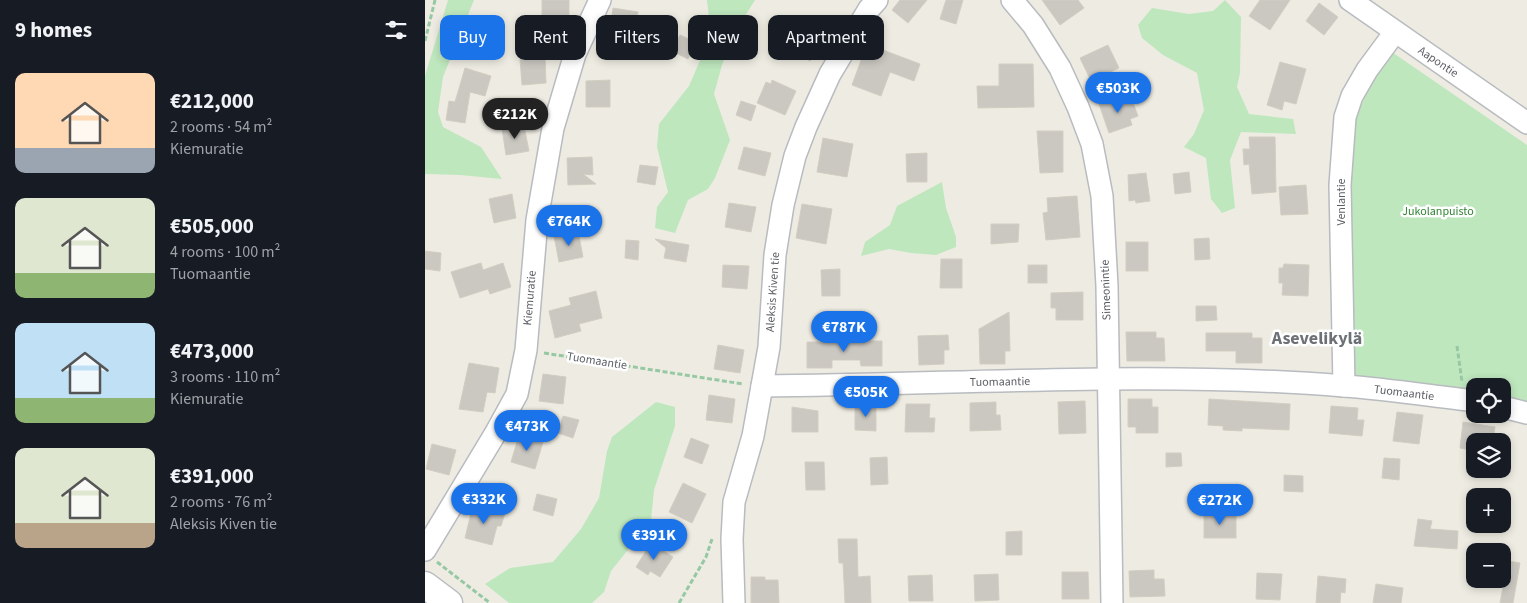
<!DOCTYPE html>
<html lang="en">
<head>
<meta charset="utf-8">
<style>
	body { margin:0; font-family:"Source Sans 3",sans-serif; background:#242831; color:#f1f3f6; height:100vh; display:flex; flex-direction:column; font-size:19px; white-space:nowrap }
	* { box-sizing:border-box; margin:0 }
	p { font-size:16px; color:#9ea1a6 }
	.icon { flex:none; width:28px; height:28px; fill:none; stroke:currentColor; stroke-width:2; stroke-linecap:round; stroke-linejoin:round }
	.map { position:relative; flex:1; overflow:hidden }
	.side { display:flex; flex-direction:column; background:#171b24; width:425px }
	.side>* { flex:none }
	.top-card { position:absolute; left:15px; top:15px; width:475px; height:45px; display:flex; gap:10px }
	.fabs { position:absolute; left:1041px; top:378px; display:grid; gap:10px }
	.fabs a { display:grid; place-items:center; width:45px; height:45px; border-radius:10px; background:#171b24; box-shadow:0 2px 8px #0003; font-size:25px }
	.price { position:absolute; translate:-50% -42px; padding:0 11px; border-radius:18px; background:#1a73e8; color:#fff; font-size:16px; line-height:32px; filter:drop-shadow(0 1px 2px #0008) }
	.price::after { content:''; position:absolute; left:50%; top:30px; width:15px; height:11px; margin-left:-8px; background:inherit; clip-path:polygon(0 0,100% 0,50% 100%) }
	.price.on { background:#222; color:#fff }
	ul { padding:0; list-style:none }
	li { display:flex; align-items:center; gap:15px; height:125px; padding:0 15px }
	li span { display:grid; place-items:center; flex:none; width:140px; height:100px; border-radius:10px; color:#555 }
	li>.icon { margin-inline-start:auto }
	span .icon { width:60px; height:60px; fill:#fffc; stroke-width:1 }
	li b { font-size:21px }
	h2 { display:flex; justify-content:space-between; align-items:center; height:60px; padding:0 15px; font-size:21px }
	.chip { padding:0 18px; border-radius:10px; background:#171b24; box-shadow:0 2px 8px #0003; font-size:18px; line-height:45px }
	.chip.on { background:#1a73e8; color:#fff }
	main { display:flex; flex:1; min-height:0 }
	.map>svg:first-child { display:block }
	.green { fill:#bee7be }
	.building { fill:#cbc8c2; stroke:#d3cdc1 }
	.lines { fill:none; stroke-linecap:round; stroke-linejoin:round }
	.minor-casing { stroke:#b8bbbf; stroke-width:24 }
	.tertiary-casing { stroke:#b8bbbf; stroke-width:29 }
	.path { stroke:#97c8a4; stroke-width:3; stroke-dasharray:5 2.5; stroke-linecap:butt }
	.minor { stroke:#fff; stroke-width:21 }
	.tertiary { stroke:#fff; stroke-width:26 }
	.labels { text-anchor:middle; dominant-baseline:central; stroke-width:5; stroke-linejoin:round; paint-order:stroke }
	.street-label { font-size:12px; fill:#5b5f64; stroke:#fff }
	.park-label { font-size:12px; fill:#318435; stroke:#fff }
	.district-label { font-size:18px; font-weight:bold; fill:#6c7176; stroke:#fff }
</style>
</head>
<body>
<main>
<section class="side">
<h2>9 homes<svg class="icon" aria-label="filters" viewBox="0 0 24 24"><path d="M4 7h16M4 17h16"/><circle cx="9" cy="7" r="2"/><circle cx="15" cy="17" r="2"/></svg></h2>
<ul>
<li><span style="background:linear-gradient(#ffd9b3 75%,#9aa5b1 0)"><svg class="icon" aria-label="home" viewBox="0 0 24 24"><path d="M3 11l9-7 9 7M6 9v11h12V9"/></svg></span><div><b>€212,000</b><p>2 rooms · 54 m²</p><p>Kiemuratie</p></div></li>
<li><span style="background:linear-gradient(#dfe7d0 75%,#8fb573 0)"><svg class="icon" aria-label="home" viewBox="0 0 24 24"><path d="M3 11l9-7 9 7M6 9v11h12V9"/></svg></span><div><b>€505,000</b><p>4 rooms · 100 m²</p><p>Tuomaantie</p></div></li>
<li><span style="background:linear-gradient(#bfe0f5 75%,#8fb573 0)"><svg class="icon" aria-label="home" viewBox="0 0 24 24"><path d="M3 11l9-7 9 7M6 9v11h12V9"/></svg></span><div><b>€473,000</b><p>3 rooms · 110 m²</p><p>Kiemuratie</p></div></li>
<li><span style="background:linear-gradient(#dfe7d0 75%,#b9a48a 0)"><svg class="icon" aria-label="home" viewBox="0 0 24 24"><path d="M3 11l9-7 9 7M6 9v11h12V9"/></svg></span><div><b>€391,000</b><p>2 rooms · 76 m²</p><p>Aleksis Kiven tie</p></div></li>
</ul>
</section>
<div class="map">
<svg width="1102" height="603" viewBox="0 0 1102 603">
	<rect width="100%" height="100%" fill="#eeece2"/>
	<g class="green">
		<path d="M23,0H49L18,77L13,112L18,127L56,147L77,179L35,175L0,174V76Z"/>
		<path d="M282,0H330L310,32L297,65L289,94L305,140L290,178L283,189L263,200L250,233L230,228L232,207L243,192L232,147L234,124L264,86L286,35Z"/>
		<path d="M800,0L816,17L815,73L812,87L824,114L868,119L871,134L816,132L805,160L810,208L797,213L786,199L781,158L759,147L769,134L779,110L772,73L738,55L717,38L713,25L727,8L764,14L788,11Z"/>
		<path d="M964,50L1102,145V404L1078,398V386H1050V393L929,380L922,189L929,119Z"/>
		<path d="M517,182L521,208L531,237V247L511,255L486,253L464,249L436,256L440,242L465,225L472,206Z"/>
		<path d="M231,402L250,407V426L229,490L226,521L186,571L179,592L167,603H84L60,584L85,568L128,562L156,529L174,498L182,451L187,437Z"/>
	</g>
	<g class="building">
		<rect x="117" y="0" width="27" height="20"/>
		<path d="M475,0H502L483,23L467,10Z"/>
		<path d="M521,0H538L531,24L515,19Z"/>
		<path d="M617,0H653L659,8L635,25Z"/>
		<path d="M835,0H865L845,30L824,16Z"/>
		<path d="M894,3L913,17L899,35L881,21Z"/>
		<path d="M188,8L213,12L208,39L184,35Z"/>
		<path d="M96,16L116,23L111,38L91,32Z"/>
		<path d="M378,28L398,39L385,61L365,49Z"/>
		<path d="M255,35L271,42L263,59L247,51Z"/>
		<path d="M442,44L495,64L489,81L465,72L456,96L427,85Z"/>
		<path d="M683,45L694,68L666,81L655,58Z"/>
		<path d="M120,57L121,83L97,85L95,59Z"/>
		<path d="M855,62L881,69L871,104L859,101L857,110L842,105Z"/>
		<path d="M574,64H608L609,107L553,108L552,86H574Z"/>
		<path d="M40,68L66,76L60,96L45,92L40,123L21,120L24,101L30,102Z"/>
		<path d="M185,80V107H161V81Z"/>
		<path d="M347,80L371,91L360,115L332,103L341,82L346,84Z"/>
		<path d="M697,96L699,103L707,100L713,116L705,119L707,125L684,133L674,104Z"/>
		<path d="M316,101L331,106L326,121L311,115Z"/>
		<path d="M99,126L104,151L81,155L77,129Z"/>
		<path d="M612,131H638V172L615,173Z"/>
		<path d="M824,137H850L851,192L827,194L824,164L819,165L818,149H825Z"/>
		<path d="M398,138L428,144L422,177L392,172Z"/>
		<path d="M319,147L346,153L340,176L313,169Z"/>
		<path d="M502,153V182H482L481,154Z"/>
		<path d="M167,157L168,175L158,174L171,184L143,185L142,158Z"/>
		<path d="M215,165L233,167L230,185L212,182Z"/>
		<path d="M764,172L766,192L750,194L748,174Z"/>
		<path d="M721,173L725,201L711,203L710,200L704,201L703,175Z"/>
		<path d="M881,185L883,214L856,215L854,187Z"/>
		<path d="M87,194L91,218L69,223L64,199Z"/>
		<path d="M652,196L655,237L621,240L618,213L623,212L622,198Z"/>
		<path d="M304,203L331,207L326,232L300,227Z"/>
		<path d="M377,204L407,209L401,244L371,238Z"/>
		<path d="M566,224H594L593,242L566,244Z"/>
		<path d="M153,231L158,257L134,262L129,236Z"/>
		<path d="M784,238L785,259L770,260L769,239Z"/>
		<path d="M230,239L264,245L261,262L239,258L241,248Z"/>
		<path d="M201,240L214,241L213,260L200,258Z"/>
		<rect x="701" y="242" width="22" height="29"/>
		<path d="M0,251L16,253L15,271L0,269Z"/>
		<path d="M516,259H537V288H515Z"/>
		<path d="M56,263L58,270L78,263L86,287L65,294L63,289L35,298L26,272Z"/>
		<path d="M859,264L884,265L883,296L857,295L858,283H854V268H858Z"/>
		<path d="M298,265L324,266L322,289L297,287Z"/>
		<rect x="603" y="265" width="19" height="18"/>
		<path d="M415,269V296H397L396,270Z"/>
		<path d="M171,291L177,318L154,324L156,331L130,338L124,311L146,305L144,298Z"/>
		<path d="M658,292V320H631V308H626V293Z"/>
		<path d="M771,306H791L792,320L771,321Z"/>
		<path d="M584,312L585,351H580V364H555L554,329Z"/>
		<path d="M701,332H731V338H739L740,361H702Z"/>
		<path d="M781,333H827V338H837V363H811V351H781Z"/>
		<path d="M523,335L524,350H519V364L494,365L493,336Z"/>
		<path d="M435,341H457V366H436L435,360H407V368H382V342H435Z"/>
		<path d="M293,345L319,350L315,373L289,369Z"/>
		<path d="M44,363L74,368L70,393L62,392L58,412L34,409Z"/>
		<path d="M118,374L141,377L138,404L114,401Z"/>
		<path d="M284,395L310,399L307,423L281,420Z"/>
		<path d="M703,399H727V407H733V433H711V427H703Z"/>
		<path d="M784,399L865,404L864,430L817,428V431L798,430V426L783,425Z"/>
		<path d="M660,401L661,433L634,434L633,402Z"/>
		<path d="M571,402V415H575L576,430L545,431V403Z"/>
		<path d="M481,404H505L504,418H510L509,432H480Z"/>
		<path d="M430,405H451V431L430,430Z"/>
		<path d="M906,406L933,408L932,420H939L937,436L904,433Z"/>
		<path d="M367,407L393,411V432H367Z"/>
		<path d="M972,412L998,415L994,444L968,441Z"/>
		<path d="M138,416L154,420L148,438L133,433Z"/>
		<path d="M1038,422L1070,427L1068,441H1050V451L1035,448Z"/>
		<path d="M94,435L118,442L110,469L86,462Z"/>
		<path d="M266,438L284,445L277,464L259,457Z"/>
		<path d="M7,444L31,450L24,475L1,469Z"/>
		<path d="M741,453H756L757,466L741,467Z"/>
		<path d="M462,457L463,484L446,485L445,458Z"/>
		<path d="M959,458L975,459L974,480L957,478Z"/>
		<path d="M380,462H399L400,490H381Z"/>
		<path d="M859,475L878,476V492L859,491Z"/>
		<path d="M258,483L281,494L267,523L244,512Z"/>
		<path d="M112,494L132,499L128,516L108,510Z"/>
		<path d="M48,505L80,513L76,526H72L67,545L40,538Z"/>
		<rect x="779" y="514" width="32" height="24"/>
		<path d="M993,519L1007,521L1005,529L1033,531L1032,549L989,546Z"/>
		<path d="M597,531V555H581V532Z"/>
		<path d="M413,539H432L433,577L445,576L446,603H420L418,563H414Z"/>
		<path d="M226,543L248,557L235,577L225,571L223,575L211,567Z"/>
		<path d="M1083,561L1095,563L1088,603H1075Z"/>
		<path d="M729,570V579H739L740,596L705,597L704,571Z"/>
		<path d="M637,572H663L664,599H637Z"/>
		<path d="M832,573L857,574L855,600L831,599Z"/>
		<path d="M573,574L574,600L550,601L549,575Z"/>
		<path d="M507,575L508,601H484L483,576Z"/>
		<path d="M893,576L921,579L920,593L916,592L915,603H891Z"/>
		<path d="M326,577H340V580H353L354,603H326Z"/>
		<path d="M951,584L978,588L976,603H948Z"/>
	</g>
	<g class="lines">
		<defs>
			<g id="minor">
				<path d="M587,0L608,25L635,68L653,107L667,144L677,196L682,286L687,603"/>
				<path d="M925,0L1102,123"/>
				<path d="M337,386C530,385 725,370 919,386C962,389 1006,396 1050,401"/>
				<path d="M919,386L915,185L920,117L927,96L942,70L970,32"/>
				<path d="M1078,407L1102,413"/>
				<path d="M0,550L70,434L92,394L101,350L112,220L128,128L150,54L175,0"/>
				<path d="M309,603L307,539L309,502L328,436L344,347L350,255L358,205L370,156L381,127L405,74L444,9L452,0"/>
			</g>
			<path id="tertiary" d="M0,585L24,603"/>
		</defs>
		<use href="#minor" class="minor-casing"/>
		<use href="#tertiary" class="tertiary-casing"/>
		<g class="path">
			<path d="M0,41L10,0"/>
			<path d="M1032,346L1037,382"/>
			<path d="M119,353L318,384"/>
			<path d="M12,562L65,603"/>
			<path d="M254,603L281,557L287,539"/>
		</g>
		<use href="#minor" class="minor"/>
		<use href="#tertiary" class="tertiary"/>
	</g>
	<g class="labels">
		<g class="street-label">
			<text transform="translate(1013 62) rotate(34)">Aapontie</text>
			<text transform="translate(916 202) rotate(-90)">Venlantie</text>
			<text transform="translate(681 290) rotate(-92)">Simeonintie</text>
			<text transform="translate(348 292) rotate(-86)">Aleksis Kiven tie</text>
			<text transform="translate(105 298) rotate(-85)">Kiemuratie</text>
			<text transform="translate(172 361) rotate(9)">Tuomaantie</text>
			<text transform="translate(575 382) rotate(-1)">Tuomaantie</text>
			<text transform="translate(979 393) rotate(7)">Tuomaantie</text>
		</g>
		<g class="park-label">
			<text x="1013" y="211">Jukolanpuisto</text>
		</g>
		<g class="district-label">
			<text x="892" y="338">Asevelikylä</text>
		</g>
	</g>
</svg>
<div class="fabs">
<a><svg class="icon" aria-label="locate" viewBox="0 0 24 24"><circle cx="12" cy="12" r="6"/><path d="M12 2v4M12 18v4M2 12h4M18 12h4"/></svg></a>
<a><svg class="icon" aria-label="layers" viewBox="0 0 24 24"><path d="M12 4l9 5-9 5-9-5zM3 14l9 5 9-5"/></svg></a>
<a>+</a>
<a>−</a>
</div>
<b class="price" style="left:693px;top:114px">€503K</b>
<b class="price on" style="left:90px;top:140px">€212K</b>
<b class="price" style="left:144px;top:247px">€764K</b>
<b class="price" style="left:419px;top:353px">€787K</b>
<b class="price" style="left:441px;top:418px">€505K</b>
<b class="price" style="left:102px;top:452px">€473K</b>
<b class="price" style="left:59px;top:525px">€332K</b>
<b class="price" style="left:795px;top:526px">€272K</b>
<b class="price" style="left:229px;top:561px">€391K</b>
<div class="top-card">
<a class="chip on">Buy</a>
<a class="chip">Rent</a>
<a class="chip">Filters</a>
<a class="chip">New</a>
<a class="chip">Apartment</a>
</div>
</div>
</main>
</body>
</html>
